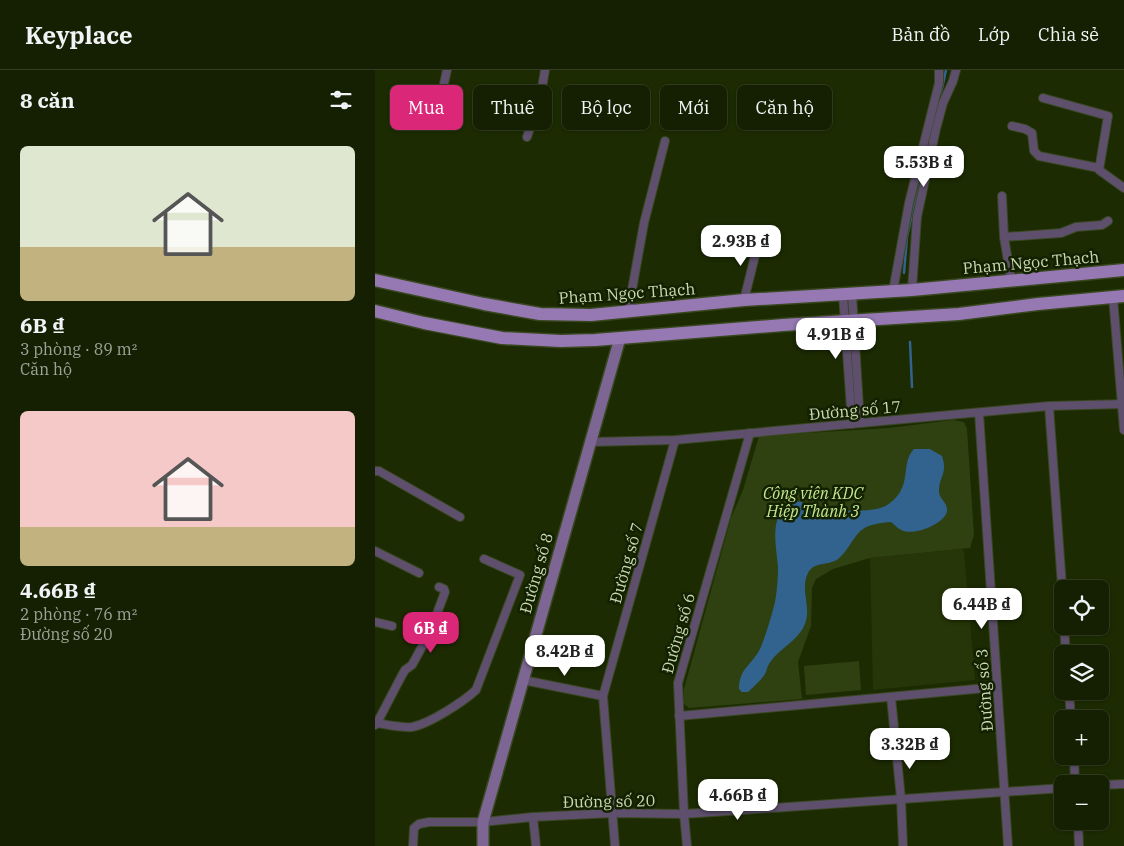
<!DOCTYPE html>
<html lang="vi">
<head>
<meta charset="utf-8">
<style>
	body { margin:0; font-family:"IBM Plex Serif",serif; background:#1e280c; color:#f1f3f6; height:100vh; display:flex; flex-direction:column; font-size:19px; white-space:nowrap }
	* { box-sizing:border-box; margin:0 }
	p { font-size:16px; color:#9da399 }
	.icon { flex:none; width:28px; height:28px; fill:none; stroke:currentColor; stroke-width:2; stroke-linecap:round; stroke-linejoin:round }
	.map { position:relative; flex:1; overflow:hidden }
	.sheet { display:flex; flex-direction:column; background:#152002; width:375px }
	.sheet>* { flex:none }
	.hud { position:absolute; left:15px; top:15px; width:475px; height:45px; display:flex; gap:10px }
	.fabs { position:absolute; left:679px; top:510px; display:grid; gap:10px }
	.fabs a { display:grid; place-items:center; width:55px; height:55px; border-radius:8px; background:#152002; box-shadow:0 1px 4px #0004,0 0 0 1px #343e24; font-size:25px }
	.price { position:absolute; translate:-50% -42px; padding:0 11px; border-radius:10px; background:#fff; color:#222; font-size:16px; line-height:32px; filter:drop-shadow(0 1px 2px #0008) }
	.price::after { content:''; position:absolute; left:50%; top:30px; width:15px; height:11px; margin-left:-8px; background:inherit; clip-path:polygon(0 0,100% 0,50% 100%) }
	.price.selected { background:#db2777; color:#fff }
	ul { padding:0; list-style:none }
	li { display:grid; align-content:center; gap:10px; height:265px; padding:0 20px }
	li span { display:grid; place-items:center; height:155px; border-radius:8px; color:#555 }
	li>.icon { margin-inline-start:auto }
	span .icon { width:90px; height:90px; fill:#fffc; stroke-width:1 }
	li b { font-size:21px }
	h2 { display:flex; justify-content:space-between; align-items:center; height:60px; padding:0 20px; font-size:21px }
	.chip { padding:0 18px; border-radius:8px; background:#152002; box-shadow:0 1px 4px #0004,0 0 0 1px #343e24; font-size:18px; line-height:45px }
	.chip.selected { background:#db2777; color:#fff }
	header { display:flex; align-items:center; gap:30px; box-sizing:border-box; height:70px; padding:0 25px; background:#152002; border-bottom:1px solid #343e24 }
	header strong { font-size:24px }
	nav { display:flex; gap:28px; margin-inline-start:auto; font-size:18px }
	main { display:flex; flex:1; min-height:0 }
	.map>svg:first-child { display:block }
	.built { fill:#263608 }
	.green { fill:#2f4110 }
	.water { fill:#32638f }
	.lines { fill:none; stroke-linecap:round; stroke-linejoin:round }
	.stream { stroke:#32638f; stroke-width:2.5 }
	.street-casing { stroke:#38471e; stroke-width:10 }
	.secondary-casing { stroke:#38471e; stroke-width:14 }
	.primary-casing { stroke:#38471e; stroke-width:15 }
	.street { stroke:#5e4f6c; stroke-width:8 }
	.secondary { stroke:#7d6694; stroke-width:11 }
	.primary { stroke:#9678b3; stroke-width:12 }
	.labels { text-anchor:middle; dominant-baseline:central; stroke-width:5; stroke-linejoin:round; paint-order:stroke }
	.street-label { font-size:16px; fill:#c8d9b3; stroke:#132100 }
	.park-label { font-size:16px; font-style:italic; fill:#c4e892; stroke:#132100 }
</style>
</head>
<body>
<header>
<strong>Keyplace</strong>
<nav><a>Bản đồ</a><a>Lớp</a><a>Chia sẻ</a></nav>
</header>
<main>
<section class="sheet">
<h2>8 căn<svg class="icon" aria-label="filters" viewBox="0 0 24 24"><path d="M4 7h16M4 17h16"/><circle cx="9" cy="7" r="2"/><circle cx="15" cy="17" r="2"/></svg></h2>
<ul>
<li><span style="background:linear-gradient(#dfe7d0 65%,#c2b280 0)"><svg class="icon" aria-label="home" viewBox="0 0 24 24"><path d="M3 11l9-7 9 7M6 9v11h12V9"/></svg></span><div><b>6B ₫</b><p>3 phòng · 89 m²</p><p>Căn hộ</p></div></li>
<li><span style="background:linear-gradient(#f6c9c9 75%,#c2b280 0)"><svg class="icon" aria-label="home" viewBox="0 0 24 24"><path d="M3 11l9-7 9 7M6 9v11h12V9"/></svg></span><div><b>4.66B ₫</b><p>2 phòng · 76 m²</p><p>Đường số 20</p></div></li>
</ul>
</section>
<div class="map">
<svg width="749" height="776" viewBox="0 0 749 776">
	<rect width="100%" height="100%" fill="#1c2b02"/>
	<path class="built" d="M586,479L589,481L600,610L498,620L495,488Z"/>
	<g class="green">
		<path d="M578,350L589,352L592,359L599,465L595,478L495,488L458,499L441,509L437,518L436,556L423,592L427,629L314,638L308,633L309,619L356,448L368,420L384,366L514,358Z"/>
		<path d="M484,591L486,620L431,625L429,596Z"/>
	</g>
	<path class="water" d="M539,379H555L567,386C573,404 564,406 564,420C563,429 573,432 572,441C570,454 540,465 529,461C524,460 520,455 516,452C511,452 506,453 501,454C478,458 479,476 463,489C454,496 439,491 433,503C426,517 433,530 432,544C431,567 407,576 396,591C393,595 392,598 391,602C387,610 379,616 373,622H367L364,619C364,598 377,595 385,579C391,565 396,548 400,532C402,521 403,509 403,498C402,479 394,451 411,436C428,422 434,443 448,444C456,445 463,441 471,441C484,440 504,442 515,433C538,416 525,393 539,379Z"/>
	<g class="lines">
		<g class="stream">
			<path d="M568,27L566,23L571,0"/>
			<path d="M529,203L532,167L551,82"/>
			<path d="M535,272L537,317"/>
		</g>
		<defs>
			<g id="street">
				<path d="M668,28L733,46L724,100L749,118"/>
				<path d="M62,46L72,0"/>
				<path d="M637,56L650,59L657,63L659,81L664,86L724,98"/>
				<path d="M152,67L155,58L160,54L162,48L170,0"/>
				<path d="M627,126L629,167L636,209"/>
				<path d="M629,167L686,163L701,157L727,155L733,151"/>
				<path d="M537,220L542,147L561,59L568,33L578,11L581,0"/>
				<path d="M518,221L534,133L564,13V0"/>
				<path d="M477,224L485,353"/>
				<path d="M468,225L477,354"/>
				<path d="M738,227L749,360"/>
				<path d="M369,230L384,170"/>
				<path d="M253,242L269,153L290,71"/>
				<path d="M674,336L688,530"/>
				<path d="M604,343L633,776"/>
				<path d="M215,372L300,370L674,336L749,334"/>
				<path d="M0,401H4L85,447"/>
				<path d="M0,481L44,503"/>
				<path d="M0,552L17,556"/>
				<path d="M689,556L691,584"/>
				<path d="M148,610L228,626"/>
				<path d="M694,621L696,649"/>
				<path d="M516,627L526,729L528,776"/>
				<path d="M304,646L622,617"/>
				<path d="M2,653L26,607L30,600L37,595L55,562L70,522L69,519L64,517"/>
				<path d="M0,655L2,653C13,655 26,658 37,657C54,654 88,632 101,620L145,505L109,489"/>
				<path d="M699,686L700,714"/>
				<path d="M725,715L749,714"/>
				<path d="M158,747L161,776"/>
				<path d="M703,751L704,776"/>
				<path d="M38,776L39,758L44,754L54,752H108L158,747L238,743L309,744L688,718"/>
				<path d="M240,776L228,626L300,370"/>
				<path d="M312,776L309,744L303,613L375,363"/>
			</g>
			<path id="secondary" d="M108,776V752L245,268"/>
			<g id="primary">
				<path d="M0,210L109,234L165,244L216,245L369,230L537,220L749,200"/>
				<path d="M0,241L49,253L127,268L186,271L220,270L408,255L584,244L663,234L749,226"/>
			</g>
		</defs>
		<use href="#street" class="street-casing"/>
		<use href="#secondary" class="secondary-casing"/>
		<use href="#primary" class="primary-casing"/>
		<use href="#street" class="street"/>
		<use href="#secondary" class="secondary"/>
		<use href="#primary" class="primary"/>
	</g>
	<g class="labels">
		<g class="street-label">
			<text transform="translate(656 192) rotate(-5)">Phạm Ngọc Thạch</text>
			<text transform="translate(252 223) rotate(-4)">Phạm Ngọc Thạch</text>
			<text transform="translate(480 340) rotate(-5)">Đường số 17</text>
			<text transform="translate(251 493) rotate(-74)">Đường số 7</text>
			<text transform="translate(161 503) rotate(-74)">Đường số 8</text>
			<text transform="translate(303 563) rotate(-74)">Đường số 6</text>
			<text transform="translate(609 620) rotate(-94)">Đường số 3</text>
			<text transform="translate(234 731) rotate(-1)">Đường số 20</text>
		</g>
		<g class="park-label">
			<text x="438" y="423">Công viên KDC<tspan x="438" dy="18">Hiệp Thành 3</tspan></text>
		</g>
	</g>
</svg>
<div class="fabs">
<a><svg class="icon" aria-label="locate" viewBox="0 0 24 24"><circle cx="12" cy="12" r="6"/><path d="M12 2v4M12 18v4M2 12h4M18 12h4"/></svg></a>
<a><svg class="icon" aria-label="layers" viewBox="0 0 24 24"><path d="M12 4l9 5-9 5-9-5zM3 14l9 5 9-5"/></svg></a>
<a>+</a>
<a>−</a>
</div>
<b class="price" style="left:549px;top:118px">5.53B ₫</b>
<b class="price" style="left:366px;top:197px">2.93B ₫</b>
<b class="price" style="left:461px;top:290px">4.91B ₫</b>
<b class="price" style="left:607px;top:560px">6.44B ₫</b>
<b class="price selected" style="left:56px;top:584px">6B ₫</b>
<b class="price" style="left:190px;top:607px">8.42B ₫</b>
<b class="price" style="left:535px;top:700px">3.32B ₫</b>
<b class="price" style="left:363px;top:751px">4.66B ₫</b>
<div class="hud">
<a class="chip selected">Mua</a>
<a class="chip">Thuê</a>
<a class="chip">Bộ lọc</a>
<a class="chip">Mới</a>
<a class="chip">Căn hộ</a>
</div>
</div>
</main>
</body>
</html>
